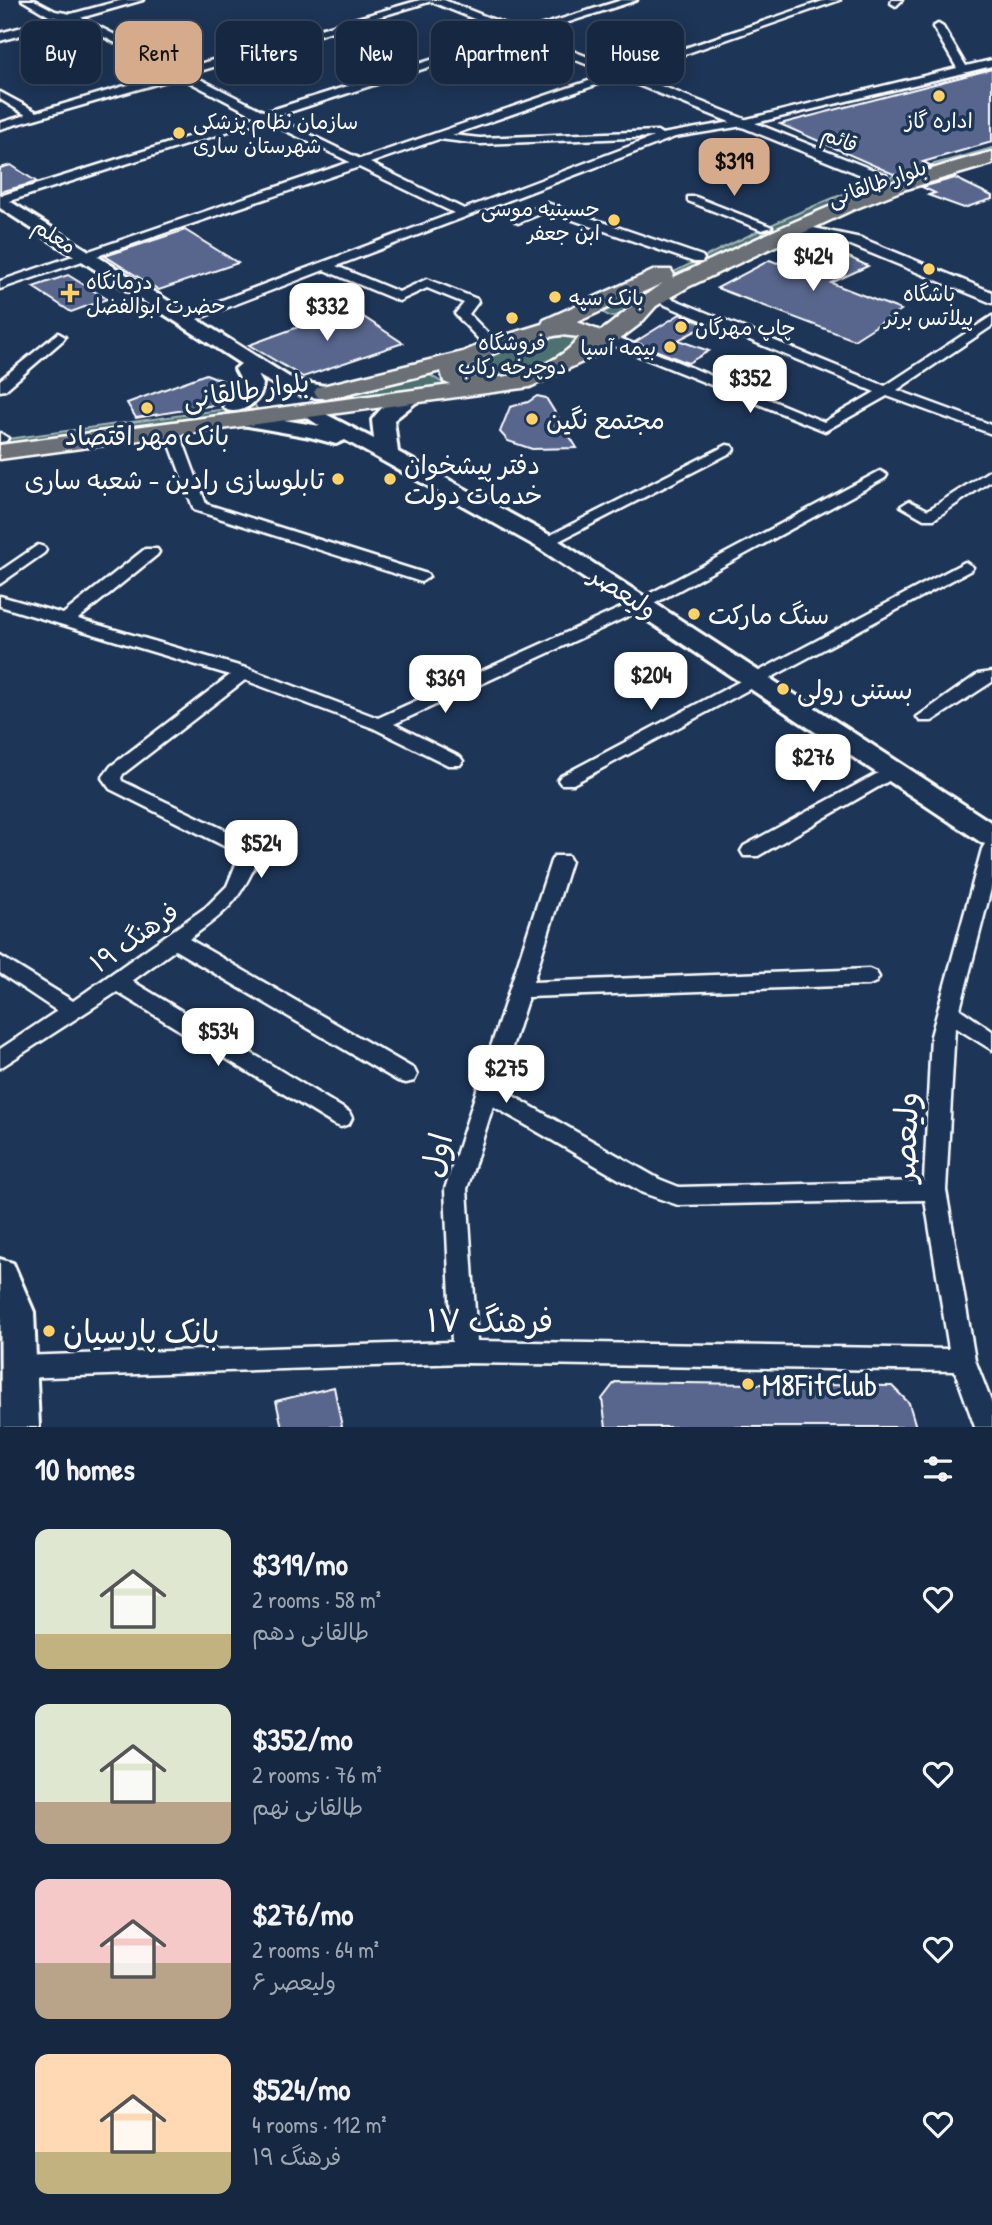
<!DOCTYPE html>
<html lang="en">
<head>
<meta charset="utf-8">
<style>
	body { margin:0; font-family:"Patrick Hand","Playpen Sans Arabic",sans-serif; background:#23344c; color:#f1f3f6; height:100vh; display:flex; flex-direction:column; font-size:26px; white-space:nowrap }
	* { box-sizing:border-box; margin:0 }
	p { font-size:23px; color:#9ea6b1 }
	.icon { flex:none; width:38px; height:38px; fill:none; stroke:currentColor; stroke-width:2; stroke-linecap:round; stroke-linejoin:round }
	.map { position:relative; height:1427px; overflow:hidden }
	.details { display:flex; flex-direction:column; background:#162841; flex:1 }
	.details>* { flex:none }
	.top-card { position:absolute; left:21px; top:21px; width:950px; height:63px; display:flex; gap:14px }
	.price { position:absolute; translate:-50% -60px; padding:0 16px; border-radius:14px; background:#fff; color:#222; font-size:23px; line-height:46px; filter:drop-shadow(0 2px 4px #0008) }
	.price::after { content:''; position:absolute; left:50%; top:42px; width:21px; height:16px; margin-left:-10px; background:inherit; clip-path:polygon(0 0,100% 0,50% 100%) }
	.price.selected { background:#d6ab8b; color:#111 }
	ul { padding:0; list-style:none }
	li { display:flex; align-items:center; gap:21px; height:175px; padding:0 35px }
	li span { display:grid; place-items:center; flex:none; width:196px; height:140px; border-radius:14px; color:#555 }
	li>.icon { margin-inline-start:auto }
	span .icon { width:84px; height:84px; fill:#fffc; stroke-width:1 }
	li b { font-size:30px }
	h2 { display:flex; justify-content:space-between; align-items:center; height:84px; padding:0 35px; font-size:30px }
	.pill { padding:0 24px; border-radius:14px; background:#162841; box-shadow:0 4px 18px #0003,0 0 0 2px #35445a; font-size:24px; line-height:63px }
	.pill.selected { background:#d6ab8b; color:#111 }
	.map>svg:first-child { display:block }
	.green { fill:#4e7070; stroke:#a6b8b8; stroke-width:2 }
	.building { fill:#58668d; stroke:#fff; stroke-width:2 }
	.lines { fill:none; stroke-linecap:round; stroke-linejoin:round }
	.service-casing { stroke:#fff; stroke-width:9 }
	.minor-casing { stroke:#fff; stroke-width:5 }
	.tertiary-casing { stroke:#fff; stroke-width:5 }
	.secondary-casing { stroke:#fff; stroke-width:6 }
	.primary-casing { stroke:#fff; stroke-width:5 }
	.service { stroke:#1d3557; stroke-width:5 }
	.minor { fill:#1d3557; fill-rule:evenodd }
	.tertiary { fill:#1d3557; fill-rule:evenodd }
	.secondary { fill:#1d3557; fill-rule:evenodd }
	.primary { fill:#6b7074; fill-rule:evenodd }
	.poi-dot { fill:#ffd166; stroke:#1d3557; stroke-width:2.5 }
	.labels { text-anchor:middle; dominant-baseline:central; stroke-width:7; stroke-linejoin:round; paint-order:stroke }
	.far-poi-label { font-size:21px; fill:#fff; stroke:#1d3557; text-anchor:start }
	.far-street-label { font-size:21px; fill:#fff; stroke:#1d3557 }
	.street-label { font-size:26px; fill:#fff; stroke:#1d3557 }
	.poi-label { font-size:26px; fill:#fff; stroke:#1d3557; text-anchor:start }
	.near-street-label { font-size:32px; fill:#fff; stroke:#1d3557 }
	.near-poi-label { font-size:32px; fill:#fff; stroke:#1d3557; text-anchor:start }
</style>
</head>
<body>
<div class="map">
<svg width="992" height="1427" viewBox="0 0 992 1427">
	<rect width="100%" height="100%" fill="#1d3557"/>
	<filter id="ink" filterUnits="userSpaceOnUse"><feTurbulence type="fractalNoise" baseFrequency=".0143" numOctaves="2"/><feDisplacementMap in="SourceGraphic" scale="14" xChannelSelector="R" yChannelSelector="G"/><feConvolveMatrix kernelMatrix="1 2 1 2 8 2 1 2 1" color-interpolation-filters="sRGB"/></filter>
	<g filter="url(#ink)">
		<g class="green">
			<path d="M992,148V156L893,184L622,314L611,317L602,312L605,306C696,262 788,212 884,179C919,167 956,159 992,148Z"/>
			<path d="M570,331L584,336L581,345L547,366L495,382L460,376L462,368L508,346Z"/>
			<path d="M428,374L453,389L321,404L318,401L324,397Z"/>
			<path d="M255,405L261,417L0,450V440Z"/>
		</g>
		<g class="building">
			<path d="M992,69V142L923,162L932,166L900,177L780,124Z"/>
			<path d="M11,165L37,182L0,192V168Z"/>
			<path d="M955,178L992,196V199L964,208L928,195L935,193L922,187Z"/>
			<path d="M185,230L238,263L159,290L105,256Z"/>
			<path d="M808,250L827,253L834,250L868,266L831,283L901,310L854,340L717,288L770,260L777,263Z"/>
			<path d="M68,275L107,299L71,312L33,287Z"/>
			<path d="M350,308L403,343L303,377L249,345Z"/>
			<path d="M680,314L707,325L678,340L709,351L688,363L635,342Z"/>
			<path d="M206,374L232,384L236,392L220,404L136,418L127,403Z"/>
			<path d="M537,396L546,398L577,448L532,449L508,441L500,432L510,407L528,402Z"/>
			<path d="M615,1382L892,1386L909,1403L916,1427H606L602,1399Z"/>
			<path d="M334,1387L342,1427H282L276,1401Z"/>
		</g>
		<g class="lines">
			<defs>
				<path id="service" d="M432,63L478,79"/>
				<g id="minor">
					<path d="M22,0H34L55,11L76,15L182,69L420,0H435L190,74L265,112L622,0H637L274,117L360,159L826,0H840L452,135L480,138L657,131L662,134L743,120L957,68L933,27L938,24L943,27L966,66L992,60V66L743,126L675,137L336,266L399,292L427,279L477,299L478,302L469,314L501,347L494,351L489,350L455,314L464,303L427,288L399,301L324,270L192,321H182V315L454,213L359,167L0,289V281L73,256H81L83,253L350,162L264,120L0,204V196L255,116L180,77L0,129V123L26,115L0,99V92L37,112L172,72L71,20L49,16ZM654,137L464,209L370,163L439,139L480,144Z"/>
					<path d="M892,0H902L896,6L891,3Z"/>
					<path d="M688,197H696L772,227L762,230L688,201Z"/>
					<path d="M547,203L702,256L704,259L702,262H694L547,211L518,223L512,219Z"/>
					<path d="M656,292L885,386L992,316V326L897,390L992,425V434L887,396L825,431L602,341V335H612L824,422L875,392L651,299L650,296Z"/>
					<path d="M58,333L65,337L63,340L5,390L0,391V380Z"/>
					<path d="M172,427L179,431L206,504L427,574L429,577L421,582L415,580L194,510L165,431Z"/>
					<path d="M0,433L8,438L6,441L0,442Z"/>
					<path d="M727,445L732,446L734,449L732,452L551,545L545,547L537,542Z"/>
					<path d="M992,469V480L934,519H924L901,506L909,501L928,510Z"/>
					<path d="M880,471L887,475L885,478L648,607L394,724L460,757L463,761L460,765H448L373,728L245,680L123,774L121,778L122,781L248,841L259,857C239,902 228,911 189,939L414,1069L417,1075L414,1081L406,1083L398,1081L175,950L132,981L349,1112L352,1118L349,1124L341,1127L333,1124L117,992L0,1068V1049L57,1011L0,973V956L73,1001L206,907L227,886L239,857L234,851L110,789L102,778L111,766L230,675L0,606V596L63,614L145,549H157L159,552L157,555L78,619L249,669L378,718L636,601Z"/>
					<path d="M38,545L44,547L46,550L44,553L0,584V571Z"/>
					<path d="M965,562L973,567L971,570L573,784H561L558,780L561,776Z"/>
					<path d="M992,672V682L932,721H920L917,717L978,674Z"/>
					<path d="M893,765L902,771L899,775L758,856H744L741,851L744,846Z"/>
					<path d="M992,843V885L960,1009L992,1031V1050L955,1027L946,1190L975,1360L992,1404V1427H975L955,1371L465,1363L18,1378L9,1375L6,1367L9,1359L18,1356L452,1342L445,1189L551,861L554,856H568L571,861L533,982L869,969L876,972L879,977L876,982L869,985L528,997L499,1088L659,1179L679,1187L924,1181L931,1036L982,849L985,844ZM493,1106L643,1193L678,1205L925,1200L949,1349L477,1341L467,1189Z"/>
				</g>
				<g id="tertiary">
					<path d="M123,0H143L0,41V33Z"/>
					<path d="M427,0H444L886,175L888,178L886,181H876Z"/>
					<path d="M814,228L861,238L992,292V303L851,245L814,238L774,245L766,240L774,235Z"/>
				</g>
				<g id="secondary">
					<path d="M0,195L289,377L307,383L336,388L339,392L336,396C310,403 280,389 258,375L263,384C262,400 243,415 227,410L223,406L242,391L243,384L235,369L241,364L0,208Z"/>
					<path d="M408,394L415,396L419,400L394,420L398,452L553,537L992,823V846L982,843L537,547L345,440L336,444L310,437L248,426L240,425L237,420L240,415L248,414L320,426L297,411L301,407L308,405L374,439L372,420C381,407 392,398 408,394Z"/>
					<path d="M0,1259L13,1263L34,1312L39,1427H1Z"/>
				</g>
				<path id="primary" d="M992,152V164L903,190L852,210L688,287L656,306L640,324L603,352L530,387L0,459V445L451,385L444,382L441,371L326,399L318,397L314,392L318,387L463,352L493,339L542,324L544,320L655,270H671L674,275L672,278C776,229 880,180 992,152ZM663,283C640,297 623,315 601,331L577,322ZM561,335L579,337C561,366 496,387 464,374C478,353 537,338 561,335Z"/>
			</defs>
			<use href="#service" class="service-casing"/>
			<use href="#minor" class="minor-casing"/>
			<use href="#tertiary" class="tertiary-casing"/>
			<use href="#secondary" class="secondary-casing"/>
			<use href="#primary" class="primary-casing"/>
			<use href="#service" class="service"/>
			<use href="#minor" class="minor"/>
			<use href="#tertiary" class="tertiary"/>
			<use href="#secondary" class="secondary"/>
			<use href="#primary" class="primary"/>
		</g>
	</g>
	<g class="poi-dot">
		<circle cx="939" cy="96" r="7"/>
		<circle cx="179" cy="133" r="7"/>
		<circle cx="614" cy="220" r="7"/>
		<circle cx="929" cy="269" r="7"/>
		<path d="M66.5 282.5h7v7h7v7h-7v7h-7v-7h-7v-7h7z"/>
		<circle cx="555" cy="297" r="7"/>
		<circle cx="512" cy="318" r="7"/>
		<circle cx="681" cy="327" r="7"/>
		<circle cx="670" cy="347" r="7"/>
		<circle cx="147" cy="408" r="7"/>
		<circle cx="532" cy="419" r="7"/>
		<circle cx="338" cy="479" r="7"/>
		<circle cx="390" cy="479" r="7"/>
		<circle cx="694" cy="614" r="7"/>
		<circle cx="783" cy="689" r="7"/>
		<circle cx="49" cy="1331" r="7"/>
		<circle cx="748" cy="1384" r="7"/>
	</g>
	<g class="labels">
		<g class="far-poi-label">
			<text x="939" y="120" text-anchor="middle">اداره گاز</text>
			<text x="193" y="121">سازمان نظام پزشکی<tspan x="193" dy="24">شهرستان ساری</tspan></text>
			<text x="600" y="208" text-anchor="end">حسینیه موسی<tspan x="600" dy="24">ابن جعفر</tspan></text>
			<text x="86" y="281">درمانگاه<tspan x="86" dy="24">حضرت ابوالفضل</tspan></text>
			<text x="929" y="293" text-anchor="middle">باشگاه<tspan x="929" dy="24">پیلاتس برتر</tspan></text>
			<text x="569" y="297">بانک سپه</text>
			<text x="695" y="327">چاپ مهرگان</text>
			<text x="512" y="342" text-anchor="middle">فروشگاه<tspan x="512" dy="24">دوچرخه رکاب</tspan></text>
			<text x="656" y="347" text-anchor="end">بیمه آسیا</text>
		</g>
		<g class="far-street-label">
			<text transform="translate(840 139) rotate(22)">قائم</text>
			<text transform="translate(877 183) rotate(-19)">بلوار طالقانی</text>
			<text transform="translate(55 236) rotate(33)">معلم</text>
		</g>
		<g class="street-label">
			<text transform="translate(246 390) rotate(-8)">بلوار طالقانی</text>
			<text transform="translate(624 592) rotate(33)">ولیعصر</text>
			<text transform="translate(134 937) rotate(-35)">فرهنگ ۱۹</text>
		</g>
		<g class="poi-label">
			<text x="546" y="419">مجتمع نگین</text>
			<text x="147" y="435" text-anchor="middle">بانک مهر اقتصاد</text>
			<text x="404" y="464">دفتر پیشخوان<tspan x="404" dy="30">خدمات دولت</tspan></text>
			<text x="324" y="479" text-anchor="end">تابلوسازی رادین - شعبه ساری</text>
			<text x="708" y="614">سنگ مارکت</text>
			<text x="797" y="689">بستنی رولی</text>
		</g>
		<g class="near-street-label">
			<text transform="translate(905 1137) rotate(-88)">ولیعصر</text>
			<text transform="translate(436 1155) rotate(-75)">اول</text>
			<text x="490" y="1320">فرهنگ ۱۷</text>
		</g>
		<g class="near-poi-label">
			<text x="63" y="1331">بانک پارسیان</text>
			<text x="762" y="1384">M8FitClub</text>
		</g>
	</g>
</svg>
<b class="price selected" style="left:734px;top:198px">$319</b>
<b class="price" style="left:813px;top:293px">$424</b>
<b class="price" style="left:327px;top:343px">$332</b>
<b class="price" style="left:750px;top:415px">$352</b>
<b class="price" style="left:651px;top:712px">$204</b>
<b class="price" style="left:445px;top:715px">$369</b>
<b class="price" style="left:813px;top:794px">$276</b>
<b class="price" style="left:261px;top:880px">$524</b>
<b class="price" style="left:218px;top:1068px">$534</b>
<b class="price" style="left:506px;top:1105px">$275</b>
<div class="top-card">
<a class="pill">Buy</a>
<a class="pill selected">Rent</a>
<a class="pill">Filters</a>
<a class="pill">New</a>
<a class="pill">Apartment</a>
<a class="pill">House</a>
</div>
</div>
<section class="details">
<h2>10 homes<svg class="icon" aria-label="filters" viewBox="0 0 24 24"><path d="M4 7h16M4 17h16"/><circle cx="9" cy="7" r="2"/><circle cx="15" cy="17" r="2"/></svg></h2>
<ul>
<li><span style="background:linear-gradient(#dfe7d0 75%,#c2b280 0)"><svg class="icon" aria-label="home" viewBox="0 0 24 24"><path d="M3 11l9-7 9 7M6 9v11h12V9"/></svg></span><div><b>$319/mo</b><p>2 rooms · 58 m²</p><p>طالقانی دهم</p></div><svg class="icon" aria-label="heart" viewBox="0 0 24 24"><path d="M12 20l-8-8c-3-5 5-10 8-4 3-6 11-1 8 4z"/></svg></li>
<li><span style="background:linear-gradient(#dfe7d0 70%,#b9a48a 0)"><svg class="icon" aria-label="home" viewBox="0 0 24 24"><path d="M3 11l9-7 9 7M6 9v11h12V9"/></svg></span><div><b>$352/mo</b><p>2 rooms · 76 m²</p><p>طالقانی نهم</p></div><svg class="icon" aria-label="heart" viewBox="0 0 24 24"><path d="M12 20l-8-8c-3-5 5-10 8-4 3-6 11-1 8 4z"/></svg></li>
<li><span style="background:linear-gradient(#f6c9c9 60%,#b9a48a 0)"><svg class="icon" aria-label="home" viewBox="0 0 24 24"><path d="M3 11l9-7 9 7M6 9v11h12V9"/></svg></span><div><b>$276/mo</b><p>2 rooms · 64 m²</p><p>ولیعصر ۶</p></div><svg class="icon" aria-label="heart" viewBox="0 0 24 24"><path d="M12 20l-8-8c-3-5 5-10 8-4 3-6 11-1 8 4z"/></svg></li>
<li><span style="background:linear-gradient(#ffd9b3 70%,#c2b280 0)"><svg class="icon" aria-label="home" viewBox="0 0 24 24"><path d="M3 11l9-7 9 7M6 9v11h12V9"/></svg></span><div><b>$524/mo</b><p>4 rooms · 112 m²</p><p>فرهنگ ۱۹</p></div><svg class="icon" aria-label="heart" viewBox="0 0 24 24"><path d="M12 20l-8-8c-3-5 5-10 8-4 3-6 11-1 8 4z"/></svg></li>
</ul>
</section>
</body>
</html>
